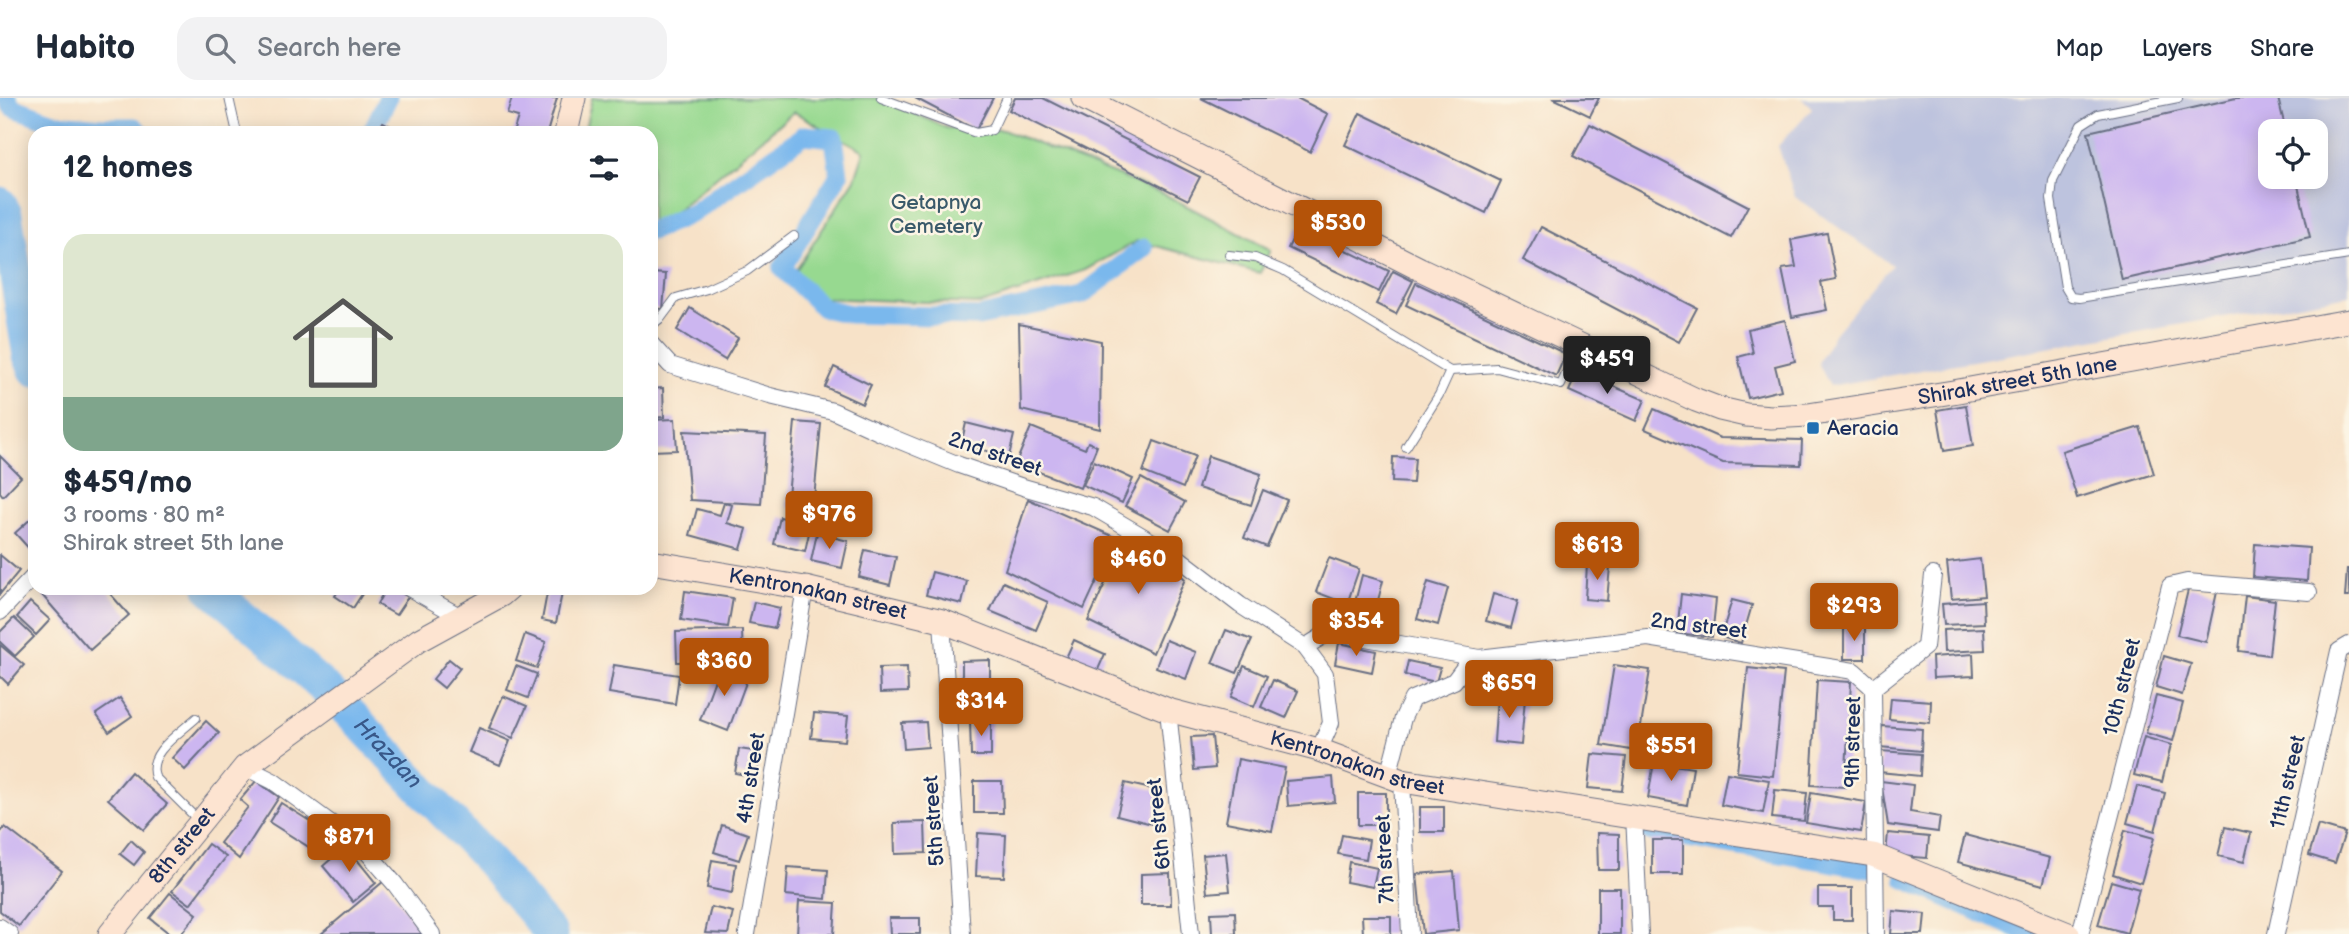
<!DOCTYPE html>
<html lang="en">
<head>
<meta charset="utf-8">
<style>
	body { margin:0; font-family:"Balsamiq Sans",sans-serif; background:#f2f2f3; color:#1f2937; height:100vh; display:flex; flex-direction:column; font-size:26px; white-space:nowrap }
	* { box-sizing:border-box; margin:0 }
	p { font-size:23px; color:#747a83 }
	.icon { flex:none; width:38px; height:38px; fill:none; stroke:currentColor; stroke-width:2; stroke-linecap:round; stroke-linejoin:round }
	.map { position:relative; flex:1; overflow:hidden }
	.details { position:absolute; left:28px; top:28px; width:630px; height:469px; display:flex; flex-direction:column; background:#fff; border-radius:21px; box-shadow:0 4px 18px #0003 }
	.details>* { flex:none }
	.tools { position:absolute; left:2258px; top:21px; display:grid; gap:14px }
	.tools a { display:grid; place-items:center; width:70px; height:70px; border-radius:14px; background:#fff; box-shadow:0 4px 18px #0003; font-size:35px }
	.price { position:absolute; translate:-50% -60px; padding:0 16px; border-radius:7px; background:#b45309; color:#fff; font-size:23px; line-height:46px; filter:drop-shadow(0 2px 4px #0008) }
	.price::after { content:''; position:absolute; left:50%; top:42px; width:21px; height:16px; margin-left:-10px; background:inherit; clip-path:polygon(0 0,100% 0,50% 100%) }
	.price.on { background:#222; color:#fff }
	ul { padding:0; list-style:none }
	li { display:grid; align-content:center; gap:14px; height:371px; padding:0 35px }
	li+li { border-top:2px solid #e0e1e3 }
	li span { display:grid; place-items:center; height:217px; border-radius:21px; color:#555 }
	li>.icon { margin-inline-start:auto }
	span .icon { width:126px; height:126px; fill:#fffc; stroke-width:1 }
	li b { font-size:30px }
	h2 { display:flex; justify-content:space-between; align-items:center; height:84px; padding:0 35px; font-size:30px }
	header { display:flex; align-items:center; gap:42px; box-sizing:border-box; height:98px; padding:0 35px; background:#fff; border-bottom:2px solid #e0e1e3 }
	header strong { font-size:33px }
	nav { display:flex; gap:38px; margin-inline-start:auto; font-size:24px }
	.search { width:490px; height:63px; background:#f2f2f3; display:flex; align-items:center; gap:18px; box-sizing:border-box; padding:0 24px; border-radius:21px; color:#747a83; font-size:26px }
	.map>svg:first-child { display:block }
	.industrial { fill:#bdc3de; fill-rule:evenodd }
	.green { fill:#97d990; stroke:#598477; stroke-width:2 }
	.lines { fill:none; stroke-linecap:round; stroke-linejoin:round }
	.canal { stroke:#7ab8ed; stroke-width:19 }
	.river { stroke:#7ab8ed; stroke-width:33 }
	.building { fill:#ccb6f0 }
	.lane-casing { stroke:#686e83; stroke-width:10 }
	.street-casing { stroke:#686e83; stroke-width:18 }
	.secondary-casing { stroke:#686e83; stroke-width:25 }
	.lane { stroke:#fff; stroke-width:8 }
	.street { stroke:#fff; stroke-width:16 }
	.secondary { stroke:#fde4d1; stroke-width:23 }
	.poi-dot { fill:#1f6fb2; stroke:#fcf5e5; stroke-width:2.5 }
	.labels { text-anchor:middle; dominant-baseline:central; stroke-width:5; stroke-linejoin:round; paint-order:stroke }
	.park-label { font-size:21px; fill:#3a5a6a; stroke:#fcf5e5 }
	.street-label { font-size:21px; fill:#1b2f5e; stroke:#fcf5e5 }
	.poi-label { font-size:21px; fill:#1b2f5e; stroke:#fcf5e5; text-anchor:start }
	.water-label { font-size:23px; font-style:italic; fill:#385889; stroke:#fcf5e5 }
</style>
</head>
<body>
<header>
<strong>Habito</strong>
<div class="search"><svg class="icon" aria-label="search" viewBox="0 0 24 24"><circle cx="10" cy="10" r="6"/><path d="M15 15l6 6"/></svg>Search here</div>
<nav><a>Map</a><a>Layers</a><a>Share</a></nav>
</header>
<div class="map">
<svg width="2349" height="836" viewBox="0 0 2349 836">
	<rect width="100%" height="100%" fill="#fcf5e5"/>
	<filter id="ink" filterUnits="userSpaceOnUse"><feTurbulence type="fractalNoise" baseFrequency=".0143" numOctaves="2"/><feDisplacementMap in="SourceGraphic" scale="14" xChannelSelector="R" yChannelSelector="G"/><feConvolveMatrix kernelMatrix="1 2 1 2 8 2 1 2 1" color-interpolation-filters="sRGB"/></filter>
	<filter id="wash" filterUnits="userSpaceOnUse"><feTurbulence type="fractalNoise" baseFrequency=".00686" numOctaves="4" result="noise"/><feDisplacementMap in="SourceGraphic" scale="28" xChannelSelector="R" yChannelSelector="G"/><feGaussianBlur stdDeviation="1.57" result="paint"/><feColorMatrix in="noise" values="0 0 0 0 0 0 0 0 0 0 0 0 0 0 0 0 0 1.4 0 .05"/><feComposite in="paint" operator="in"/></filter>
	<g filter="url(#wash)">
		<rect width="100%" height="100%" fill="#f7e2c8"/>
		<path class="industrial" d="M1802,0H2349V197L1830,288L1818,265L1835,235L1892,167L1795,99L1778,48L1812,10ZM2270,33H2315V79H2270Z"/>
		<path class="green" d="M592,0H880L947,30L1003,32L1164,96L1271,152L1260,175L1137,143L1085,172L981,206L819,200L796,172L855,81L864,53L794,14L660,126L651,130V35H584Z"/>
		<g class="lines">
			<g class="canal">
				<path d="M7,0L12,9L56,25L102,29H135L141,35"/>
				<path d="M371,35L388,0"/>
				<path d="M651,133L693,115L804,37L834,40L839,77L782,170L823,210L850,216L978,219L1082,197L1144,150"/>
				<path d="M1647,733L1869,771"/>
				<path d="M1905,781L2029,836"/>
			</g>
			<g class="river">
				<path d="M0,105L6,116L29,258L35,272"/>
				<path id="s1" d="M210,490L325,590L349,614L490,764L551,836"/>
			</g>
		</g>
		<g id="blocks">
			<g class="building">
				<path d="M512,0H557L547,35H513L518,19L507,16Z"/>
				<path d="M915,0H993L976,32Z"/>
				<path d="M1015,0H1043L1200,79L1188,102L1009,12Z"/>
				<path d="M1201,0H1297L1328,16L1310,54Z"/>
				<path d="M1553,0H1599L1590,18Z"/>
				<path d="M2236,0H2278L2286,33H2270V79H2296L2310,139L2122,182L2088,34Z"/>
				<path d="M1360,15L1501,83L1486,115L1345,47Z"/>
				<path d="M383,24L403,35H377Z"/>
				<path d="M1590,26L1748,108L1731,140L1573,58Z"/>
				<path d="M1298,129L1389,173L1379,194L1288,150Z"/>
				<path d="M1541,129L1697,210L1679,244L1523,162Z"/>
				<path d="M1827,135L1836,181L1821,184L1827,212L1792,219L1782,171L1796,169L1791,142Z"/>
				<path d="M1393,173L1413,183L1396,216L1376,206Z"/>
				<path d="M651,175L666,176L663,211L651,210Z"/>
				<path d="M1416,185L1566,256L1556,278L1406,207Z"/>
				<path d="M690,210L738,240L725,262L677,232Z"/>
				<path d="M1785,222L1795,263L1775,268L1781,292L1748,300L1738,259L1753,255L1748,231Z"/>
				<path d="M1019,226L1101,243L1100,331L1021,312Z"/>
				<path d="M834,269L871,287L862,306L825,289Z"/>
				<path d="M1578,273L1645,302L1636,323L1569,293Z"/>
				<path d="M663,290L664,319L651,320V291Z"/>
				<path d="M1966,307L1973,348L1944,353L1937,312Z"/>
				<path d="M1654,311L1720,340L1802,342L1801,367L1723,365L1645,331Z"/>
				<path d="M675,321L677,352L651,353V322Z"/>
				<path d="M795,324L821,326L813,411L787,409Z"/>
				<path d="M966,325L1014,337L1009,358L961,347Z"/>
				<path d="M1031,329L1085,351L1088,344L1097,348L1080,390L1016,365Z"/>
				<path d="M2140,329L2154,376L2077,400L2062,353Z"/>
				<path d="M684,333L766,337L761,406L690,402Z"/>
				<path d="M1154,343L1195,358L1183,390L1143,374Z"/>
				<path d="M0,358L21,379L3,398L0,394Z"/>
				<path d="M1208,358L1261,376L1251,407L1198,390Z"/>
				<path d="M1393,359L1415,360L1413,385L1392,384Z"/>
				<path d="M1094,363L1133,381L1122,405L1083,387Z"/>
				<path d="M1141,380L1185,404L1170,432L1125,408Z"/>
				<path d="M1263,392L1287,402L1267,449L1244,440Z"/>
				<path d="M1028,401L1117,440L1084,511L1005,472Z"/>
				<path d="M724,405L732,407L727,425L747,431L741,451L690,437L697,411L720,417Z"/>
				<path d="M35,417V452L32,454L15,435Z"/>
				<path d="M780,419L811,426L805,453L774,446Z"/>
				<path d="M817,435L848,443L842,470L811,463Z"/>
				<path d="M1126,439L1151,449L1185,481L1153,555L1088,523Z"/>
				<path d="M2255,446L2309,450L2307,483L2253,479Z"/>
				<path d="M865,452L896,459L890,487L859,479Z"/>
				<path d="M0,457L19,473L0,496Z"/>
				<path d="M1329,460L1359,471L1347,506L1316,494Z"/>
				<path d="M1980,461L1984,498L1951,501L1947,465Z"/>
				<path d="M1587,466L1610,468L1607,503L1585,501Z"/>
				<path d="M2347,471H2349V499H2345Z"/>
				<path d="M932,474L967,483L962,506L926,497Z"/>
				<path d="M1362,477L1383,483L1375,514L1354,508Z"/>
				<path d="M1003,484L1048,504L1036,532L990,513Z"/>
				<path d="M1428,484L1448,490L1438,527L1417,521Z"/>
				<path d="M2189,488L2217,494L2206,544L2177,537Z"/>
				<path d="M50,490H105L129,517L90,552L42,497Z"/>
				<path d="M340,490H366L353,510L335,498Z"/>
				<path d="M386,490H393L408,499L396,517L377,506Z"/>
				<path d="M548,490H563L556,525L542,522Z"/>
				<path d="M685,493L733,500L728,529L681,522Z"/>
				<path d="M1493,496L1518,503L1511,530L1486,523Z"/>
				<path d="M1681,496L1716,501L1712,539L1677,535Z"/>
				<path d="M2245,498L2275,502L2269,557L2239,553Z"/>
				<path d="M1732,502L1752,507L1741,545L1721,539Z"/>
				<path d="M1983,503L1984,525L1944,527L1942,506Z"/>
				<path d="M30,504L50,522L36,537L17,519Z"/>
				<path d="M754,504L780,510L775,530L749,525Z"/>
				<path d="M14,520L34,539L15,558L0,544V534Z"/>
				<path d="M1844,528L1865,529V561H1844Z"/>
				<path d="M1984,530L1985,552L1944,554L1943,532Z"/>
				<path d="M742,532L743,562L677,564L676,534Z"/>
				<path d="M1226,532L1252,542L1237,575L1212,565Z"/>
				<path d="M525,536L546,544L537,570L516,563Z"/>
				<path d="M1074,542L1105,556L1096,576L1065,562Z"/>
				<path d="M1166,542L1196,554L1186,581L1156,569Z"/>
				<path d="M1339,545L1376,553L1372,574L1335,566Z"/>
				<path d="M0,547L24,567L8,586L0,578Z"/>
				<path d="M1973,556L1974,578L1933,580L1932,559Z"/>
				<path d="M2164,558L2191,566L2182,597L2156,589Z"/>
				<path d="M449,561L460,570L444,590L433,581Z"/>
				<path d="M990,562V595H962V563Z"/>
				<path d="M1408,563L1440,570L1436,584L1405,577Z"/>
				<path d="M614,567L679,577L675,606L609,595Z"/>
				<path d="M1614,567L1650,572L1637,653L1601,647Z"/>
				<path d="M516,568L537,576L528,600L507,592Z"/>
				<path d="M720,568L748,579L728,633L700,622Z"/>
				<path d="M1244,568L1267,578L1254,609L1231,599Z"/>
				<path d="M907,569L908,594L880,595L879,570Z"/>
				<path d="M1748,570L1784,574L1773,678L1737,674Z"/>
				<path d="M1273,582L1298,593L1286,620L1261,609Z"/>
				<path d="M1817,582L1851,584L1845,689L1811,687Z"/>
				<path d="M503,598L527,608L513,640L489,630Z"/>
				<path d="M1497,598L1525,600L1521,647L1494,644Z"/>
				<path d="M2156,598L2183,605L2173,643L2146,635Z"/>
				<path d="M120,600L132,618L109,634L96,616Z"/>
				<path d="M1891,600L1931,603L1930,625L1889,621Z"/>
				<path d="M814,615L848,618L845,643L811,640Z"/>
				<path d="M970,622H991V658H971Z"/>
				<path d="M206,623L219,635L185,672L172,660Z"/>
				<path d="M926,624L928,649L904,651L902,625Z"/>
				<path d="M1882,628L1922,631L1921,653L1880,649Z"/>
				<path d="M479,630L510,643L500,667L469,654Z"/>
				<path d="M1212,638L1215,670L1194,672L1191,639Z"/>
				<path d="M2144,639L2171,647L2162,684L2134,677Z"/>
				<path d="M739,651L760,654L756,679L735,675Z"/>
				<path d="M1881,653L1921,656L1920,678L1879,674Z"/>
				<path d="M1592,656L1626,659L1622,693L1588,690Z"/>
				<path d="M1238,661L1285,670L1272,733L1226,724Z"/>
				<path d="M1654,664L1693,670L1687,707L1648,700Z"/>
				<path d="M131,674L167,706L144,732L108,701Z"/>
				<path d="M1727,675L1769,682L1763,715L1721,707Z"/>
				<path d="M1333,679L1335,704L1288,708L1286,683Z"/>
				<path d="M256,683L279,699L239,761L220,745L248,709L240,702Z"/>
				<path d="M974,683H1002L1003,715H974Z"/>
				<path d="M1881,683L1913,687L1910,714L1940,719L1938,734L1888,727Z"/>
				<path d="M1125,685L1160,693L1152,726L1117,717Z"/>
				<path d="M2137,688L2165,695L2155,733L2127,725Z"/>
				<path d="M1775,692L1807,695L1804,723L1772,720Z"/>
				<rect x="1358" y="695" width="28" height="32"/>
				<path d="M1811,695L1866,704L1861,734L1806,725Z"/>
				<path d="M281,705L324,732L312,751L269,724Z"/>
				<rect x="1420" y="709" width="24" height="25"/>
				<path d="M925,724L926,755L895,756L894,725Z"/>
				<path d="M722,727L748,736L739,762L714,754Z"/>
				<path d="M2318,727L2345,735L2335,765L2309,757Z"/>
				<path d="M5,729L62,773L19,828L0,813V735Z"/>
				<path d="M2225,729L2251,735L2244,764L2218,758Z"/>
				<path d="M2125,732L2154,740L2141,785L2113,776Z"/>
				<path d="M978,735L1006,737L1004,779L976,778Z"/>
				<path d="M1597,735L1619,736V772H1598Z"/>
				<path d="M1888,735L1929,739L1927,760L1886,757Z"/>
				<path d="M1342,737L1369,742L1366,761L1338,756Z"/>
				<path d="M1965,737L2050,760L2043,787L1958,764Z"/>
				<path d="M131,742L144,754L134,767L120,756Z"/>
				<rect x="1652" y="742" width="31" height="34"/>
				<path d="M208,746L226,759L190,806L172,793Z"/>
				<path d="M346,748L376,785L353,804L323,768Z"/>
				<path d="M1226,755L1230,793L1207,795L1203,757Z"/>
				<path d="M712,762L736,766L732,795L707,790Z"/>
				<path d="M1349,764L1377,770L1373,789L1346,784Z"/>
				<path d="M788,769L828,772L826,801L786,797Z"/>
				<path d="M1454,773L1459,832L1423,836L1417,776Z"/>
				<path d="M1170,775L1171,807H1141V776Z"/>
				<path d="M384,783L422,836H321Z"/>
				<path d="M2111,783L2139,791L2127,835L2098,827Z"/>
				<rect x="1598" y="790" width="22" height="46"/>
				<path d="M1818,790H1852V822H1833V809H1818Z"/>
				<path d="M170,795L197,816L181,836H170L150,820Z"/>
				<path d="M799,803L836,805L834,836H797Z"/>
				<path d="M711,809L733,814L728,836L705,835Z"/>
				<path d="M1893,813L1925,816L1923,836H1891Z"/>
				<path d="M1235,814L1236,836H1212L1211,815Z"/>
				<path d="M1362,818H1391V836H1363Z"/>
				<path d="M889,820H920V836H890Z"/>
			</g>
		</g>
	</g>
	<g filter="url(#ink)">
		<use href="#blocks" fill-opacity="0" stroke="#686e83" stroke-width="2"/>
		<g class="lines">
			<defs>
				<g id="lane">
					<path d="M229,0L237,35"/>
					<path d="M881,0L976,35L992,32L1007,0"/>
					<path d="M2178,0L2098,16L2081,27L2053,83L2051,101L2065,189L2071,199L2079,200L2349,157"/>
					<path d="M1229,157L1255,160L1283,172L1450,273L1497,270L1561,287L1578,248"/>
					<path d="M651,228L661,220L676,200L707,191L747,173L794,138"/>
					<path d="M1406,349L1439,297L1450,273"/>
					<path d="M196,620C180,635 146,655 155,679L198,722"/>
				</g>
				<g id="street">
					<path d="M651,246L670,267L770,298L833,313L881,335L959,367L1023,389L1093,409L1176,458L1240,507L1305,549L1325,576L1331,625L1319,652"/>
					<path d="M409,490L461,519"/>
					<path d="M0,514L35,477"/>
					<path d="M942,523L962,836"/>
					<path d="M1305,549L1326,536H1343L1479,560L1648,540L1854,573L1873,590"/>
					<path d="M1168,612L1191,836"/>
					<path d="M245,669L273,683L362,748L395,786L432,836"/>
					<path d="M1388,678L1403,620L1412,601L1454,583L1472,559"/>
					<path d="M1402,683L1410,836"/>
					<path d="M1634,718L1640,836"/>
					<path d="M0,829L10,836"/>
					<path d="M747,836L805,490"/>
					<path d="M1876,836L1873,590L1925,549L1933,477"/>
					<path d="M2080,836L2170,488L2187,484L2309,494"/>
					<path d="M2276,836L2339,553L2349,547"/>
				</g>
				<g id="secondary">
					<path id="s2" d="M1083,0L1420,171L1696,302L1720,311L1746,317L1771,319L1808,317L1953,294L2349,223"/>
					<path d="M566,35L574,0"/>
					<path id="s3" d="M651,464L805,490L942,523L1168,612L1319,652L1402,683L1873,757L2068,836"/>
					<path id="s4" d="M110,836L245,669L419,542L501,497L509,490"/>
				</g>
			</defs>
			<use href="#lane" class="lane-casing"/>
			<use href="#street" class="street-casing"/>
			<use href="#secondary" class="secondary-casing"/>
			<use href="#lane" class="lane"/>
			<use href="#street" class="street"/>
			<use href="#secondary" class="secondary"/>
		</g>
	</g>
	<rect class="poi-dot" x="1806" y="323" width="14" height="14" rx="3.5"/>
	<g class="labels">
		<g class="park-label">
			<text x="936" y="104">Getapnya<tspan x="936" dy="24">Cemetery</tspan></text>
		</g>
		<g class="street-label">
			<text stroke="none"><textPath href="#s2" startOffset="1010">Shirak street 5th lane</textPath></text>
			<text transform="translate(995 356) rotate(19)">2nd street</text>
			<text stroke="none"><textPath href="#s3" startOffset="170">Kentronakan street</textPath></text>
			<text transform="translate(1699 528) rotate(7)">2nd street</text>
			<text transform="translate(2122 589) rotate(-76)">10th street</text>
			<text transform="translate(1853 644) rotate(-89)">9th street</text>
			<text stroke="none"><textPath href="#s3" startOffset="737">Kentronakan street</textPath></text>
			<text transform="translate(751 680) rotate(-81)">4th street</text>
			<text transform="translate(2288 684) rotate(-77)">11th street</text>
			<text transform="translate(934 723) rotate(-94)">5th street</text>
			<text transform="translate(1159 726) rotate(-96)">6th street</text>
			<text stroke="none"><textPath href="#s4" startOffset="114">8th street</textPath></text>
			<text transform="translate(1385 761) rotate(-93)">7th street</text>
		</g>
		<g class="poi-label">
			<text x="1827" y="330">Aeracia</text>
		</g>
		<g class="water-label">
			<text stroke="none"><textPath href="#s1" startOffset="243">Hrazdan</textPath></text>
		</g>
	</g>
</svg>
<div class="tools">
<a><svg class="icon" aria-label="locate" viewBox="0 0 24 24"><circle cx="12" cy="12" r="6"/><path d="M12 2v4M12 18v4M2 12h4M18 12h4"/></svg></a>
</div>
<b class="price" style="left:1338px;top:162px">$530</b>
<b class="price on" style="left:1607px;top:298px">$459</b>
<b class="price" style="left:829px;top:453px">$976</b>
<b class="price" style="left:1597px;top:484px">$613</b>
<b class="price" style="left:1138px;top:498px">$460</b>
<b class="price" style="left:1854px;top:545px">$293</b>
<b class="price" style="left:1356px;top:560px">$354</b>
<b class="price" style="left:724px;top:600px">$360</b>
<b class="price" style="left:1509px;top:622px">$659</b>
<b class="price" style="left:981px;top:640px">$314</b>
<b class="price" style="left:1671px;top:685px">$551</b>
<b class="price" style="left:349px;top:776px">$871</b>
<section class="details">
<h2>12 homes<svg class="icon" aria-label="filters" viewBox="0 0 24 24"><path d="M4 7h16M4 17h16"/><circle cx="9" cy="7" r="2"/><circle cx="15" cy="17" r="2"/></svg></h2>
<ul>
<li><span style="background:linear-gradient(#dfe7d0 75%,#7fa58c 0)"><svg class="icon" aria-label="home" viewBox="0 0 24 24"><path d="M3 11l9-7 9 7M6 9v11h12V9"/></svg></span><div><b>$459/mo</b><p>3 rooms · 80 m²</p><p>Shirak street 5th lane</p></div></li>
</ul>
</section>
</div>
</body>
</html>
